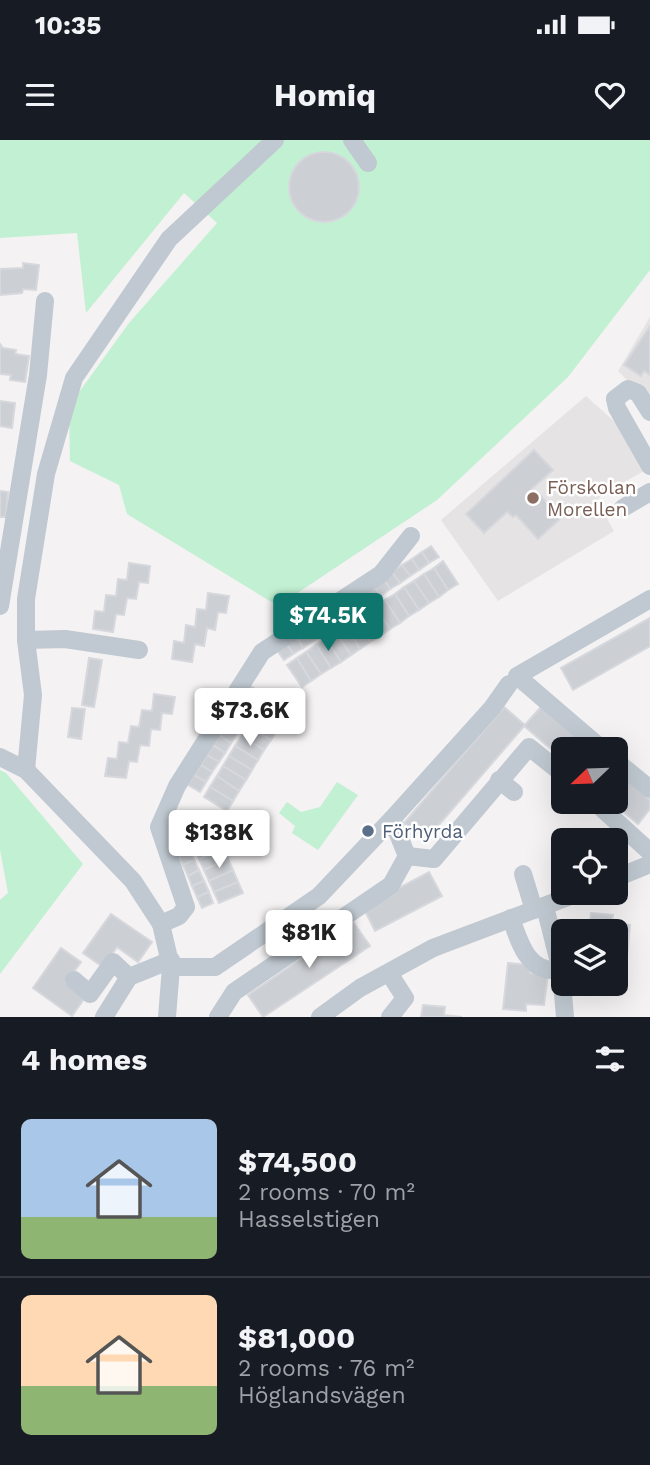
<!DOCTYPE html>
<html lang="en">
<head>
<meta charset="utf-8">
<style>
	body { margin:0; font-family:"Work Sans",sans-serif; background:#20242c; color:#f1f3f6; height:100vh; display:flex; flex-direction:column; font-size:26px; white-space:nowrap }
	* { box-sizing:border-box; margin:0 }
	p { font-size:23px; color:#9ea1a6 }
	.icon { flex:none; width:38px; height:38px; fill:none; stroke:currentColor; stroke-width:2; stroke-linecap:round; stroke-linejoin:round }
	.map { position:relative; height:877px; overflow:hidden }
	.panel { display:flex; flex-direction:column; background:#171b24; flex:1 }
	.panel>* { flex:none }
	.needle { width:46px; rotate:247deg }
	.controls { position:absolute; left:551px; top:597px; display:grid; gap:14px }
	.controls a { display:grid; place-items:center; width:77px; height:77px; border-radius:10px; background:#171b24; box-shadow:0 7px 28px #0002; font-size:35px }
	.price { position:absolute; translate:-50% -60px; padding:0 16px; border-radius:7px; background:#fff; color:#222; font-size:23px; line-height:46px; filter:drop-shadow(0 2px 4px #0008) }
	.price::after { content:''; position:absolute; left:50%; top:42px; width:21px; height:16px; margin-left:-10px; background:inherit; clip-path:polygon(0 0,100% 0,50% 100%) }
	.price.active { background:#0f766e; color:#fff }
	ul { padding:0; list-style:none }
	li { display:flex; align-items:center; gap:21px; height:175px; padding:0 21px }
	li+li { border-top:2px solid #363941 }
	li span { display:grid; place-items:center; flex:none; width:196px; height:140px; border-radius:10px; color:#555 }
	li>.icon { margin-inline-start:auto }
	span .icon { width:84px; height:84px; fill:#fffc; stroke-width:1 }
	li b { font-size:30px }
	h2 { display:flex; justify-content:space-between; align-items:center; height:84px; padding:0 21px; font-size:30px }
	.status { display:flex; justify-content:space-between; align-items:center; height:49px; padding:0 35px; background:#171b24; direction:ltr }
	.status svg { height:19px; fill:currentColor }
	header { display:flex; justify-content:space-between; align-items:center; height:91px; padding:0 21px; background:#171b24; font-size:32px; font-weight:700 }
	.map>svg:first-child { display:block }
	.education { fill:#e5e3e4 }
	.green { fill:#c2f0d2 }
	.building { fill:#cccfd4; stroke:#d6d8dd; stroke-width:2 }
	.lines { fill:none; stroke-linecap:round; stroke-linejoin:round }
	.minor { stroke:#c0c9d1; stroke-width:18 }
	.education-dot { fill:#8d6e63; stroke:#fff; stroke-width:2.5 }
	.service-dot { fill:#5c6f8a; stroke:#fff; stroke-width:2.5 }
	.labels { text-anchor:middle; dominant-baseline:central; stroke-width:5; stroke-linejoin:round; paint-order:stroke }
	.education-label { font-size:19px; fill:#785e54; stroke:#fff; text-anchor:start }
	.service-label { font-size:19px; fill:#4e5e75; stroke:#fff; text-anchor:start }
</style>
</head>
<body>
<div class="status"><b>10:35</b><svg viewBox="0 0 49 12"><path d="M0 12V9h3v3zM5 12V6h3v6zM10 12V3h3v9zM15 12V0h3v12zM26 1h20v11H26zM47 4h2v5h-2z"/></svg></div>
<header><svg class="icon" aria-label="menu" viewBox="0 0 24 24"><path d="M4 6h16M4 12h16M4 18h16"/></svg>Homiq<svg class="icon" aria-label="heart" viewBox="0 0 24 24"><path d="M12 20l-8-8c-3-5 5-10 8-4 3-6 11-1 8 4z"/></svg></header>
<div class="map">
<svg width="650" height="877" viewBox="0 0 650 877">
	<rect width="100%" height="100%" fill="#f4f2f2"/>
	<g class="education">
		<path d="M650,177V263L618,231Z"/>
		<path d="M586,256L617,284L644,331L601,355L597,361L614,391L498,461L441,380Z"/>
	</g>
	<g class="green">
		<path d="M0,0H650V130L568,237L437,360L278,466L127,374L119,345L70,321L69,266L129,183L217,83L184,53L86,173L77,93L0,98Z"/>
		<path d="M0,630L6,633L83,724L0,834V760L8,753L0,710Z"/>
		<path d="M337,642L358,655L318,710L292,693L295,686L279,673L287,662L301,672L320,667Z"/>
	</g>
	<g class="building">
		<circle cx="324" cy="47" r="35"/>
		<path d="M23,123L39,125L36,150L23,149L22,153L0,155V129L23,128Z"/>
		<path d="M650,186V235L644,231L641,236L624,225Z"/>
		<path d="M0,204L3,208L16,210L15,214L29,216L25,242L10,240L11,235L0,234Z"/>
		<path d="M0,261L15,263L12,288L0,286Z"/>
		<path d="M534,310L553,330L527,353L533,359L539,354L561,378L538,399L516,375L513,377L507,372L484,393L466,374Z"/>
		<path d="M0,351L8,352L6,377H0Z"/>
		<path d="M431,406L439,417L429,423L422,412Z"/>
		<path d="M422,412L429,423L419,430L412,419Z"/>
		<path d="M412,419L419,430L410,436L402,425Z"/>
		<path d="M443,421L458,444L448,450L434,428Z"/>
		<path d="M129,423L150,426L148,443L139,442L136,459L127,458L124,475L116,474L113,492L93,489L95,471L104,472L106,455L116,456L118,439L127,440Z"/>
		<path d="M402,425L410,436L400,443L392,432Z"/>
		<path d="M434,428L448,450L439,457L424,434Z"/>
		<path d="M392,432L400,443L390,449L383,438Z"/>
		<path d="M424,434L439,457L429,463L414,441Z"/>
		<path d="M383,438L390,449L381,456L373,445Z"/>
		<path d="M414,441L429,463L419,470L404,447Z"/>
		<path d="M373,445L381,456L371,462L364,451Z"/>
		<path d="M404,447L419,470L409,476L395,454Z"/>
		<path d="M364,451L371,462L361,469L354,458Z"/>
		<path d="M208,453L229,456L226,473L218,472L215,490L207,488L204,506L195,504L192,522L172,519L174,501L184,503L186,485L195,487L197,469L206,470Z"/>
		<path d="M395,454L409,476L400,483L385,460Z"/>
		<path d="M354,458L361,469L352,475L344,464Z"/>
		<path d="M385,460L400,483L390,489L375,467Z"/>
		<path d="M344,464L352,475L342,482L334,470Z"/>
		<path d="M375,467L390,489L380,496L365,473Z"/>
		<path d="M334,470L342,482L332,488L325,477Z"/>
		<path d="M365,473L380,496L370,502L355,480Z"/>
		<path d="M325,477L332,488L322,495L315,483Z"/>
		<path d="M650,478V506L573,550L561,528Z"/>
		<path d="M355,480L370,502L360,509L346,486Z"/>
		<path d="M315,483L322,495L313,501L305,490Z"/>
		<path d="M346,486L360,509L351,515L336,493Z"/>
		<path d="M305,490L313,501L303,508L296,496Z"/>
		<path d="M336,493L351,515L341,522L326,499Z"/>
		<path d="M296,496L303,508L293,514L286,503Z"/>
		<path d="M326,499L341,522L331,528L316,505Z"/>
		<path d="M286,503L293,514L284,520L276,509Z"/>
		<path d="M316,505L331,528L321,534L306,512Z"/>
		<path d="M306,512L321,534L311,541L297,518Z"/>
		<path d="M89,518L102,520L94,567L82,565Z"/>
		<path d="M297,518L311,541L302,547L287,525Z"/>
		<path d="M250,546L262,553L256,563L244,556Z"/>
		<path d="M154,554L175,557L172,574L162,573L160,590L151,589L149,606L140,605L137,622L129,621L126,638L105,636L108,618L117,619L119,602L128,603L131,586L139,587L142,570L152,571Z"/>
		<path d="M244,556L256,563L249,573L238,565Z"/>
		<path d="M267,556L290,570L283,580L261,566Z"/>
		<path d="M238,565L249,573L243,583L231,575Z"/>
		<path d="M261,566L283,580L277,590L254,576Z"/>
		<path d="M504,567L525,585L425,701L404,683Z"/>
		<path d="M541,567L590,609H564V620L524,586Z"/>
		<path d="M72,568L85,569L81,599L68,597Z"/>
		<path d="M231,575L243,583L237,593L225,585Z"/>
		<path d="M254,576L277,590L271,600L248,586Z"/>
		<path d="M225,585L237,593L231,603L219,595Z"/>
		<path d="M248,586L271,600L264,610L242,596Z"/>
		<path d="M219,595L231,603L225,613L213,605Z"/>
		<path d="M242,596L264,610L258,620L235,606Z"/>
		<path d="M213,605L225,613L219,622L207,615Z"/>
		<path d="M235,606L258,620L252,630L229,616Z"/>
		<path d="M207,615L219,622L212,632L201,625Z"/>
		<path d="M229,616L252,630L246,640L223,626Z"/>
		<path d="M201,625L212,632L206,642L194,635Z"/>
		<path d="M223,626L246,640L239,651L217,636Z"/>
		<path d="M616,631L650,660V669L638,684L612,662H616Z"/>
		<path d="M194,635L206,642L200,652L188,645Z"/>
		<path d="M217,636L239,651L233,661L210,647Z"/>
		<path d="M210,647L233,661L227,671L204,657Z"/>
		<path d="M213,686L218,697L194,707L189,696Z"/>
		<path d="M218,697L223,708L199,719L194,707Z"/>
		<path d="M185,698L190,709L178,714L173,703Z"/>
		<path d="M223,708L228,719L204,730L199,719Z"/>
		<path d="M190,709L194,720L183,725L178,714Z"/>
		<path d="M228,719L233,730L209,741L204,730Z"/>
		<path d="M194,720L199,730L188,736L183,725Z"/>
		<path d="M199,730L204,741L192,746L188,736Z"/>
		<path d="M233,730L238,742L214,752L209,741Z"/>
		<path d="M429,732L442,756L375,791L363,767Z"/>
		<path d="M204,741L209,752L197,757L192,746Z"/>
		<path d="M238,742L243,753L219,763L214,752Z"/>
		<path d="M209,752L213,763L202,768L197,757Z"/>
		<path d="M591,773L613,775L612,783L630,785L627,816L616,815V791H589Z"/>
		<path d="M111,774L152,802L138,822L117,807L103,827L83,813Z"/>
		<path d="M354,783L370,806L263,877L248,855Z"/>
		<path d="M61,808L81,822L66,843L86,856L72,876L33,848Z"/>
		<path d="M508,823L530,825V833L548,834L544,865L526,864V871L503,869Z"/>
		<path d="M423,865L445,867L444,875L462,877H421Z"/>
	</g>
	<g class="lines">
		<g class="minor">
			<path d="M352,0L368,23"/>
			<path d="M650,272L638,253L628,249L615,259L617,268L650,326"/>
			<path d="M623,368L650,352"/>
			<path d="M0,466L38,235L45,161"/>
			<path d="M26,500L65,499L139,510"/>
			<path d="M602,609L517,536L650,459"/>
			<path d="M0,617L26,630L133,741L161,784L171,827L167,877"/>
			<path d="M616,621L650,649"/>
			<path d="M26,630L33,555L26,500V459L46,334L74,238L169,99L275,0"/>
			<path d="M499,640L514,652"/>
			<path d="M595,662L650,712"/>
			<path d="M407,716L434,719L529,607L564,635"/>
			<path d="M523,734L534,770"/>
			<path d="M616,738L650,724"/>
			<path d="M545,767L561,830L565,877"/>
			<path d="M511,778C520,804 528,834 561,830"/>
			<path d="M161,784L179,776L186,767L159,687L177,646L262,512L381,434L411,396"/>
			<path d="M171,827H215L319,756L392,679L492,568L509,544"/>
			<path d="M389,833L405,858L390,877"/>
			<path d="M74,840L90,854L113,822L129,837"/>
			<path d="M104,877L129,837L171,820"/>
			<path d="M218,877L234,852L391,745L407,716L392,679"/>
			<path d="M320,877L360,848L433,808L581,752"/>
		</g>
	</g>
	<circle class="education-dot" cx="533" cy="358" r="7"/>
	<circle class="service-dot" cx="368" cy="691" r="7"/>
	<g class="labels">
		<g class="education-label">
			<text x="547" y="347">Förskolan<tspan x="547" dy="22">Morellen</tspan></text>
		</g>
		<g class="service-label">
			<text x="382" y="691">Förhyrda</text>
		</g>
	</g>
</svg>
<div class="controls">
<a><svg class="needle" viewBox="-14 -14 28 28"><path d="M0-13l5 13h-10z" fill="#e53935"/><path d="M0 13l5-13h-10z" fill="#9ea1a6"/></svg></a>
<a><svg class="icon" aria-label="locate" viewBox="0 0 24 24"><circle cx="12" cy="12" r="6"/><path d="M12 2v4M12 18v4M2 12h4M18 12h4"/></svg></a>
<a><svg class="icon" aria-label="layers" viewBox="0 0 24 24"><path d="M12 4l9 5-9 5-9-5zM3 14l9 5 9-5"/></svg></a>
</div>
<b class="price active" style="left:328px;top:513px">$74.5K</b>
<b class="price" style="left:250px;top:608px">$73.6K</b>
<b class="price" style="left:219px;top:730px">$138K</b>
<b class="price" style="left:309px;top:830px">$81K</b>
</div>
<section class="panel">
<h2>4 homes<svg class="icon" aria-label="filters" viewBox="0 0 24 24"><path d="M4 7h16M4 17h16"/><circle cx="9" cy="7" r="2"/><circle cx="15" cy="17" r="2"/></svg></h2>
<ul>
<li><span style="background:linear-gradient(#a9c7e8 70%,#8fb573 0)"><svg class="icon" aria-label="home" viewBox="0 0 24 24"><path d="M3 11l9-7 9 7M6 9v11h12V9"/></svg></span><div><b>$74,500</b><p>2 rooms · 70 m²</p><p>Hasselstigen</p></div></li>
<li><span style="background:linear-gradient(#ffd9b3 65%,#8fb573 0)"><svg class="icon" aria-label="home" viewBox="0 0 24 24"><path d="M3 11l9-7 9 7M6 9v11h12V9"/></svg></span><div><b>$81,000</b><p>2 rooms · 76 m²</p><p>Höglandsvägen</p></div></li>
</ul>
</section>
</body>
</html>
